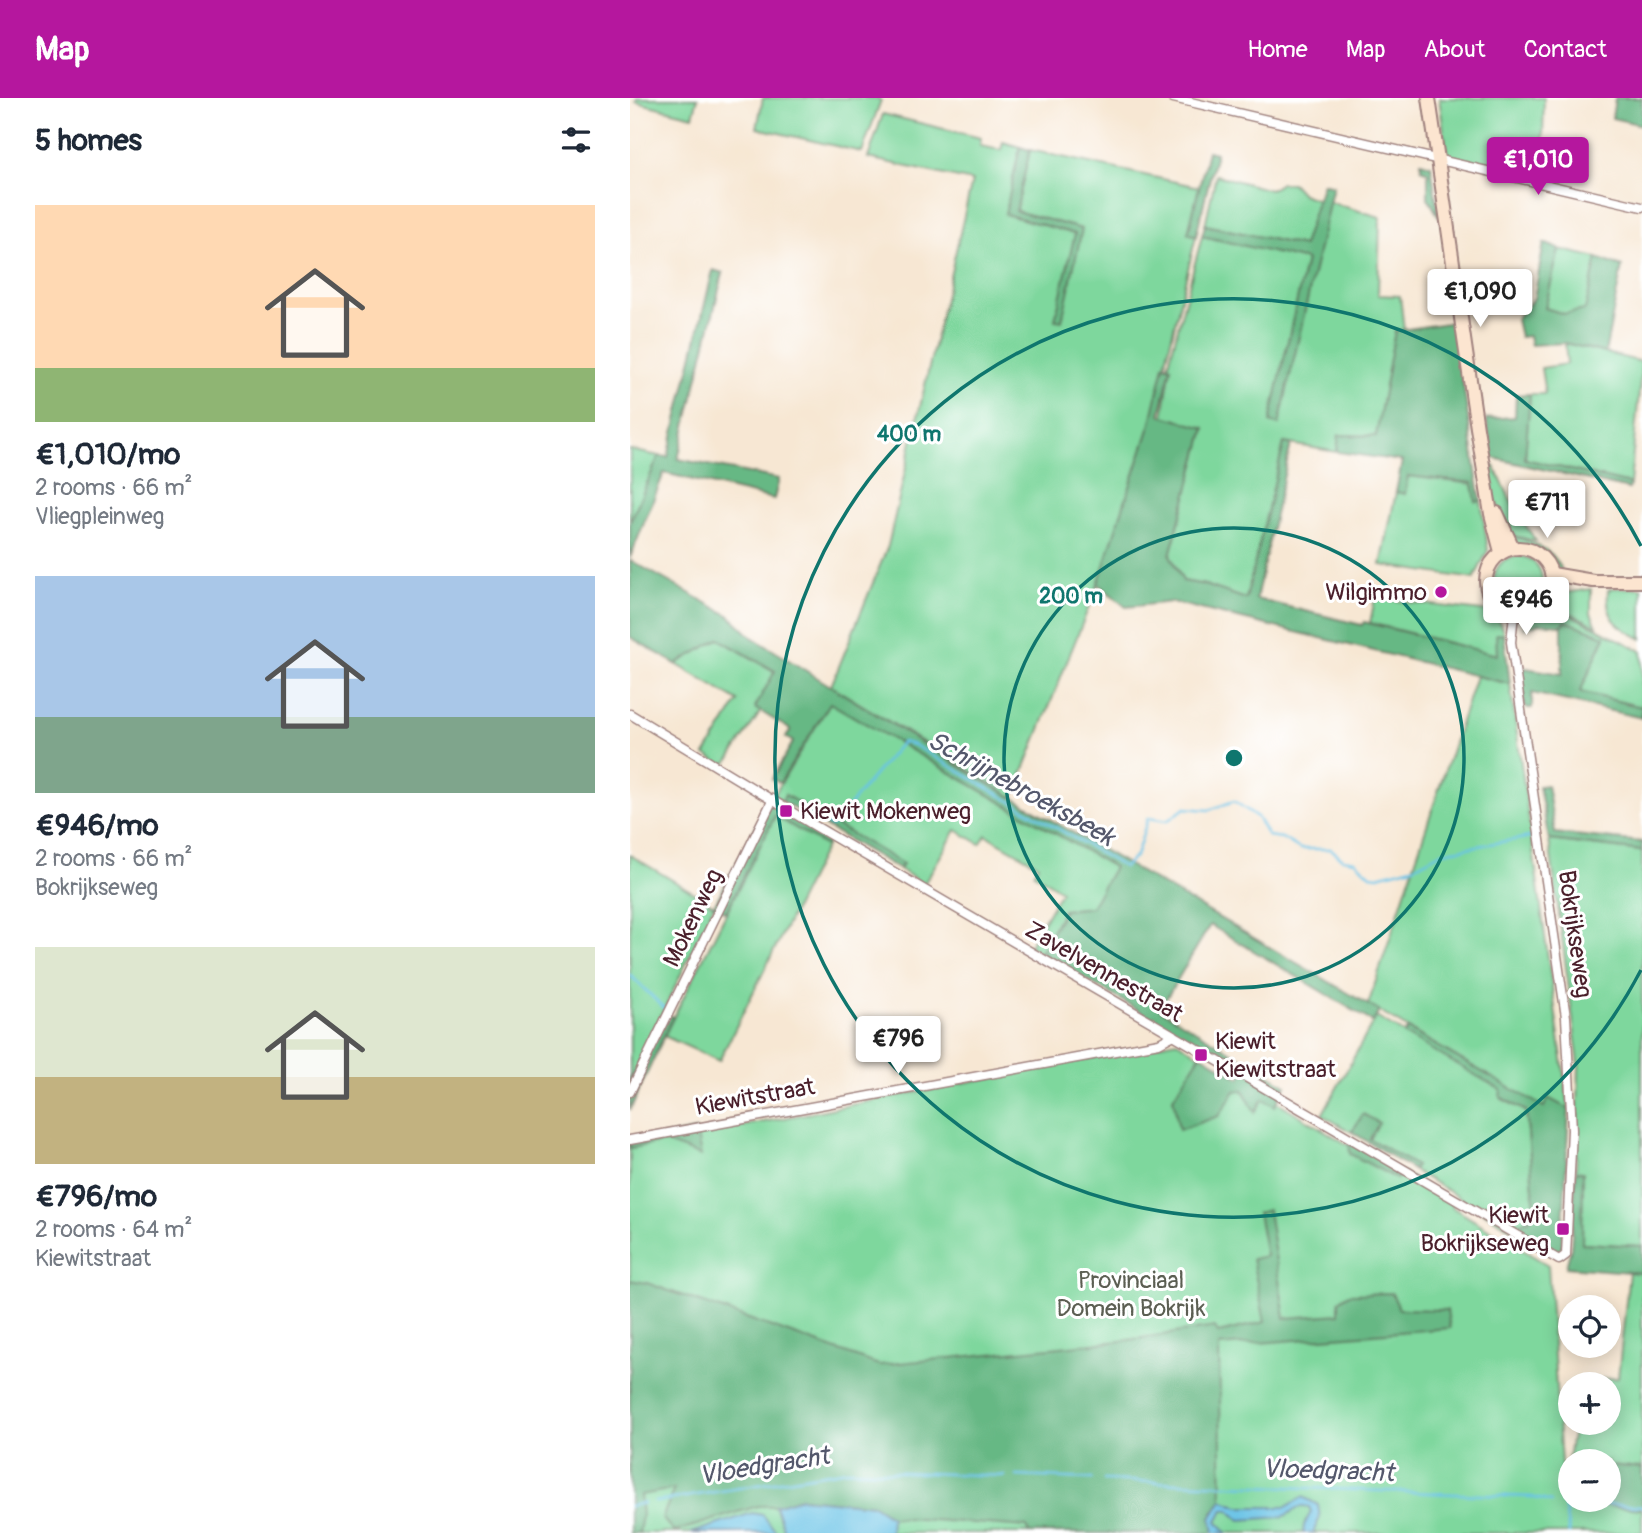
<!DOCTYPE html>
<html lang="en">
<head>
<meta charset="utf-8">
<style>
	body { margin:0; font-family:Pangolin,sans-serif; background:#f6f6f7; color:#1f2937; height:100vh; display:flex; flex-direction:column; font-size:26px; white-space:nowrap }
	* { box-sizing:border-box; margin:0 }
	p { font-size:23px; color:#747a83 }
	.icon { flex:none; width:38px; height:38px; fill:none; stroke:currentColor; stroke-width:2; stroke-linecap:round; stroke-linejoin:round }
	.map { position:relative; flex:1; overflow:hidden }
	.details { display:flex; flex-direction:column; background:#fff; width:630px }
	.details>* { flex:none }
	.tools { position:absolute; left:928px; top:1197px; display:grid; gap:14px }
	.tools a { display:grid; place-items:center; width:63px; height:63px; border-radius:50%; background:#fff; box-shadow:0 4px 18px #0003; font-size:35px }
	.price { position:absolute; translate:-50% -60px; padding:0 16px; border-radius:7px; background:#fff; color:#222; font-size:23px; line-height:46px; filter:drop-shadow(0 2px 4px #0008) }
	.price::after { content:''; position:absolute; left:50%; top:42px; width:21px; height:16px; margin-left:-10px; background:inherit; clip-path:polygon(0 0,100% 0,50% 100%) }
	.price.active { background:#b5179e; color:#fff }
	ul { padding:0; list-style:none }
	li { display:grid; align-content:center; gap:14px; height:371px; padding:0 35px }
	li span { display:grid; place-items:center; height:217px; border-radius:0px; color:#555 }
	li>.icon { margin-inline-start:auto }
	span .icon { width:126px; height:126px; fill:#fffc; stroke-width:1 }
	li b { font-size:30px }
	h2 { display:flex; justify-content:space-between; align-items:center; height:84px; padding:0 35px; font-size:30px }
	header { display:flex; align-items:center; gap:42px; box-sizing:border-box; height:98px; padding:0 35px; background:#b5179e; color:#fff }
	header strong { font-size:33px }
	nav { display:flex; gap:38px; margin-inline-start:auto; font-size:24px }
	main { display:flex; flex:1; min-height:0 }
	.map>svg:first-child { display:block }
	.green { fill:#7ed79d; stroke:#647b64; stroke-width:2 }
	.forest { fill:#66b884; stroke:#586c58; stroke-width:2 }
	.water { fill:#68c2e6; stroke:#597088; stroke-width:2 }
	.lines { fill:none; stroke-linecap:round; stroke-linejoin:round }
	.stream { stroke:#68c2e6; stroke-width:2.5 }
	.street-casing { stroke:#a0837f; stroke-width:11 }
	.secondary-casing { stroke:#a0837f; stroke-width:16 }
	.street { stroke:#fff; stroke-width:8 }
	.secondary { stroke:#fce5d0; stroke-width:12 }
	.ring { fill:none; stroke:#0f766e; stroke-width:3.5 }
	.poi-dot { fill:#b5179e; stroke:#fff; stroke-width:2.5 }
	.labels { text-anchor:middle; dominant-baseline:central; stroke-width:6; stroke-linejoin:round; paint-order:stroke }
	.poi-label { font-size:24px; fill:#4a1f2b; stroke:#fff; text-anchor:end }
	.street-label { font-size:24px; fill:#4a1f2b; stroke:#fff }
	.park-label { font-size:24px; fill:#5c5f53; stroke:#fff }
	.water-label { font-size:26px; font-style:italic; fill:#54586c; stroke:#fff }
	.centre { fill:#0f766e; stroke:#fff; stroke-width:3.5 }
	.ring-label { font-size:21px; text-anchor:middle; font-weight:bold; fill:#0f766e; stroke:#fff; stroke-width:6; stroke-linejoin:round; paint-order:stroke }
</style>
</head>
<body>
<header>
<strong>Map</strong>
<nav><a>Home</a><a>Map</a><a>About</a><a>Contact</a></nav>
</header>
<main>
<section class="details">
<h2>5 homes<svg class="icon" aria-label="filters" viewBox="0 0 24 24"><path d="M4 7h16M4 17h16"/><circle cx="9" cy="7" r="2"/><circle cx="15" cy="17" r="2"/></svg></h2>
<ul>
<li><span style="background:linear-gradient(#ffd9b3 75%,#8fb573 0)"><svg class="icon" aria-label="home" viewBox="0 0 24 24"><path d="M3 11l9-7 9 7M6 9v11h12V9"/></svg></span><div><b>€1,010/mo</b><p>2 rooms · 66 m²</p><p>Vliegpleinweg</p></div></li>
<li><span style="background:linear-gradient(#a9c7e8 65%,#7fa58c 0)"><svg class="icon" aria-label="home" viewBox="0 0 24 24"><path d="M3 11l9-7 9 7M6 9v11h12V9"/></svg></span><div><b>€946/mo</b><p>2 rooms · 66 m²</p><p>Bokrijkseweg</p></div></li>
<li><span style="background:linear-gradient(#dfe7d0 60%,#c2b280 0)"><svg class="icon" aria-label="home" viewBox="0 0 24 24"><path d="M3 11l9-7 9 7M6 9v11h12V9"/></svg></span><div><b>€796/mo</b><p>2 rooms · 64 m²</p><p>Kiewitstraat</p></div></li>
</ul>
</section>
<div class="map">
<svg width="1012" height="1435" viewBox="0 0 1012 1435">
	<rect width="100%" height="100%" fill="#fff"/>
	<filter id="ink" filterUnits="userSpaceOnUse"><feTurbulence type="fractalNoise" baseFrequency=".0143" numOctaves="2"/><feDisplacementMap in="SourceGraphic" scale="14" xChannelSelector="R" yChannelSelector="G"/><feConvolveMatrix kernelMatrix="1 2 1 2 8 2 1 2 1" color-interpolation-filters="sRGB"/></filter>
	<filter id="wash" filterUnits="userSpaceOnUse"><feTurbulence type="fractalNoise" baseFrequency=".00686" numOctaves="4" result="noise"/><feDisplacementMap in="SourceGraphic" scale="28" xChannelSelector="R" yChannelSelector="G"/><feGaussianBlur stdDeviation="1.57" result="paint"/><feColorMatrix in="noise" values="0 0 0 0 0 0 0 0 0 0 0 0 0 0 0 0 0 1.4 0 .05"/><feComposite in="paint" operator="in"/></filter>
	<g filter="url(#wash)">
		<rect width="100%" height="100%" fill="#f7e7d3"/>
		<g class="green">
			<path d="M7,0H68L63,18L6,4Z"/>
			<path d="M133,0H244L251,2L232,54L127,30Z"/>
			<path d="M809,0H914L912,80L820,59L817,55Z"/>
			<path d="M253,16L351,40L350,48L371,52L373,44L390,49L375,116L445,136L426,222L451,131L386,113L400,52L569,89L558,135L566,138L521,325L468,486L383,699L201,588L258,448L342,83L238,60Z"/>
			<path d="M586,77L640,92L651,85H662L672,96L688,102L673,148L575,127Z"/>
			<path d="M699,104L750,119L748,197L770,198L774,232L765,233L746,338L709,337L707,354L654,345L616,501L575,487L553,483L540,457L575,331L533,318L541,269L538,268L572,138L676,162L640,324L649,326Z"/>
			<path d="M929,151L967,160L955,213L934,216L915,210Z"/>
			<path d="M935,245L1012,264L1000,386L895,361L900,296H915L911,270L937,266Z"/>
			<path d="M0,352L29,358L0,424Z"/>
			<path d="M864,368L886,413L906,443L880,437L864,399L858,369Z"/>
			<path d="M777,378L843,386L846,403H851L858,452L844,481L751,467L766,394L775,395Z"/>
			<path d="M884,439C904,444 929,454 932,476L923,471L910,453L886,445Z"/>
			<circle cx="888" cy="482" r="24"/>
			<path d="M982,490H1012V541C988,529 975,521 978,492Z"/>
			<path d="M961,491V515L967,528L938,514L917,511L929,496Z"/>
			<path d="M745,500L860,514L869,523L874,536H867V557L740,525Z"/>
			<path d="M916,514L939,516L1012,553V609L950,594L975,539L936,524L932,527L910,525L896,530L894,528Z"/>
			<path d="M89,541L145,574L125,609L131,613L95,668L75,657L108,603L46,566Z"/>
			<path d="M846,578L880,586L939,1011L914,1010L738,907Z"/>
			<path d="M200,605L485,770L461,809L433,812L410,855L399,848L431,793L404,775L408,767L356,737L350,746L326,732L294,786L269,771L272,767L155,697L152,703L144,697Z"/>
			<path d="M145,718L196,748L89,963L34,938Z"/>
			<path d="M919,742L1012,753V1148L952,1145L953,1075L946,1073L949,967Z"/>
			<path d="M0,757L84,807L0,983Z"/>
			<path d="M746,919L872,992L870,1000L896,1013L905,1113L885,1133L783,1072L786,1068L740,1041L748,1025L733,1016L722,1034L692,1017Z"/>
			<path d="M547,943L768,1077L770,1073L824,1104L822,1109L918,1167L932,1380L940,1381V1402H978L1012,1388V1435H0V1050Z"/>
			<path d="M999,1174L1012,1175V1370L978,1367V1363H940V1373H936L944,1325H978V1286H950L951,1282L988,1280Z"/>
		</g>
		<g class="forest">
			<path d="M985,0H1012V27L982,20Z"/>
			<path d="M390,49L400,52L386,113L452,131L432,223L425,222L445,136L375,116Z"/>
			<path d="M578,53L586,55L566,138L558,135Z"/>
			<path d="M791,64L801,67L809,119L798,100V74L791,71Z"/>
			<path d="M693,85L703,88L649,327L640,324L676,162L572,138L575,127L673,148Z"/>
			<path d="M914,145L929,151L915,210L934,216L955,212L967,160L992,169L975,255L935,245L901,247L899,238L890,239L886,221L904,200Z"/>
			<path d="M83,172L93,175L48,361L149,381L144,401L34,375L0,460V424L29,358L38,359Z"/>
			<path d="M824,224L847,380L851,403L846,404L843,385L778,378L775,396L766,394L772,363L707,354L709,337L746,338L765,233Z"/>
			<path d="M534,267L541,269L530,317L575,330L540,457L553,483L575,487L616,501L654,345L661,346L626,501L732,527L734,524L867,557L866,536H874L880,586L542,504L496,509L468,486L521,325Z"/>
			<path d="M900,296L895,361L1000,386L999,391L863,360L856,321L885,319L886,297Z"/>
			<path d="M0,462L100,518L122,539L332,670L749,913L743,924L580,827L530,911L656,987L645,1008L633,1001L625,1014L613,992L605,993L589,1018L549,1032L543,1000L571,956L610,980L614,973L410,855L434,812L461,809L484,769L200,605L150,685L142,681L163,644L156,639L161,632L125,610L145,573L89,541L46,566L0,539Z"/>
			<path d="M936,523L975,538L950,594L1012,609V620L902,595V610H895L889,569L932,576V527Z"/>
			<path d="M917,687L925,735L1012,744V753L919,742L909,688Z"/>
			<path d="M155,697L273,766L269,771L152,703Z"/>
			<path d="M139,704L200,740L196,748L145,718L96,814L84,807Z"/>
			<path d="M33,914L43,919L0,1012V983Z"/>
			<path d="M777,931L914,1009L918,1000L939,1011L932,1148L930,1152H919L885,1133L884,1127L899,1122L905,1113L896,1013L870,999L871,992L774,936Z"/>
			<path d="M733,1016L749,1025L740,1041L786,1068L783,1072L722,1034Z"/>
			<path d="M66,1032L71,1058L34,1044L0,1050V1045Z"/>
			<path d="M719,1043L770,1073L767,1081L720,1056Z"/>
			<path d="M946,1073L953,1074L952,1145L1012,1148V1175L936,1169L941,1150Z"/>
			<path d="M638,1112L655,1220L709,1216V1203L719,1196L762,1195L769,1211L817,1212L820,1230L589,1248L592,1402L583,1415L584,1435H399L397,1429L261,1419L243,1407L171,1400L145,1408H128L44,1434L32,1420L44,1391L10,1397L12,1418L9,1435H0V1182L17,1185L249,1267L491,1243L585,1229L588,1235L635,1224L622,1161L636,1158L628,1115Z"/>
			<path d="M978,1367L1012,1370V1411L933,1404L940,1400L978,1402Z"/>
		</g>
		<g class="water">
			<path d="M673,1399L688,1407L690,1419L683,1435H673L674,1427L681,1414L679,1409L672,1408L653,1419L610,1422L599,1412H593L587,1423L597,1435H584L581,1420L592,1402L609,1409H656Z"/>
			<path d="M171,1400L243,1407L261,1419L260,1435H155L145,1408Z"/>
			<path d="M122,1415L133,1417L147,1435H61Z"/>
		</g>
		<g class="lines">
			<g class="stream">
				<path d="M173,712L202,728L272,644L284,647L494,769L506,758L518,720L537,723L555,710L579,712L604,703L627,719L638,738L652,740L670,751H701L713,761L725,763L741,777L748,778L786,768L812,754L901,739"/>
				<path d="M0,877L36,912"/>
				<path d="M387,1378L462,1381"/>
				<path d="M474,1382L901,1399L921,1404"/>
				<path d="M25,1404L217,1372L375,1378"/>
				<path d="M931,1404L1012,1408"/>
				<path d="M934,1404L939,1435"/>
				<path d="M0,1408L14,1405"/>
			</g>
		</g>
	</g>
	<g filter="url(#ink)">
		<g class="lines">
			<defs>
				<g id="street">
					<path d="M543,0L1012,109"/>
					<path d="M0,616L180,725L929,1162L936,1157L942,1032L936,919L881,544L884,516"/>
					<path d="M0,994L143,701"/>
					<path d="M0,1042L529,945L544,937"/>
				</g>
				<g id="secondary">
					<path d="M799,0L847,330L861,416L871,454"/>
					<path d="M867,415L883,450"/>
					<circle cx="889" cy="483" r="33"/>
					<path d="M922,476L963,483H1012"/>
				</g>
			</defs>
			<use href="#street" class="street-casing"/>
			<use href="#secondary" class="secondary-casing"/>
			<use href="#street" class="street"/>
			<use href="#secondary" class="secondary"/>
		</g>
	</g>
	<g class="ring">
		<circle cx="604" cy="660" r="230"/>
		<path d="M1011 872A459 459 0 1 1 1011 448"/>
	</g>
	<g class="poi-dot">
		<circle cx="811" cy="494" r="7"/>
		<rect x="149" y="706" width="14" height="14" rx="3.5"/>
		<rect x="564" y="950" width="14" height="14" rx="3.5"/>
		<rect x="926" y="1124" width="14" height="14" rx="3.5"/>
	</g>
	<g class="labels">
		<g class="poi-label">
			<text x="797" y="494">Wilgimmo</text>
			<text x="170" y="713" text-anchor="start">Kiewit Mokenweg</text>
			<text x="585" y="943" text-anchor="start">Kiewit<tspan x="585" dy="28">Kiewitstraat</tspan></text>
			<text x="919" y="1117">Kiewit<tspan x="919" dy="28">Bokrijkseweg</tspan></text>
		</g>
		<g class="street-label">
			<text transform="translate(63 820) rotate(-64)">Mokenweg</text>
			<text transform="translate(945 836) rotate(82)">Bokrijkseweg</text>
			<text transform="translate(474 874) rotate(30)">Zavelvennestraat</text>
			<text transform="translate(125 999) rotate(-10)">Kiewitstraat</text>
		</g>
		<g class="park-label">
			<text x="501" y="1182">Provinciaal<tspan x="501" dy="28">Domein Bokrijk</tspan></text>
		</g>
		<g class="water-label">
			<text transform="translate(391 691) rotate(29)">Schrijnebroeksbeek</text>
			<text transform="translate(134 1368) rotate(-9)">Vloedgracht</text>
			<text transform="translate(698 1373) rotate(2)">Vloedgracht</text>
		</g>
	</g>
	<circle cx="604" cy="660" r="10" class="centre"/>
	<g class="ring-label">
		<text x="279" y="343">400 m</text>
		<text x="441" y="505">200 m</text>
	</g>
</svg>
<div class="tools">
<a><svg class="icon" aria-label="locate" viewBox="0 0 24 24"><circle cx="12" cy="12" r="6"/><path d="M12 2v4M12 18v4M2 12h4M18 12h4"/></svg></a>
<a>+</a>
<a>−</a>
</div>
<b class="price active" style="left:908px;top:99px">€1,010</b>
<b class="price" style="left:850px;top:231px">€1,090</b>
<b class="price" style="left:917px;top:442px">€711</b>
<b class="price" style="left:896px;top:539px">€946</b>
<b class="price" style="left:268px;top:978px">€796</b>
</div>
</main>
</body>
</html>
